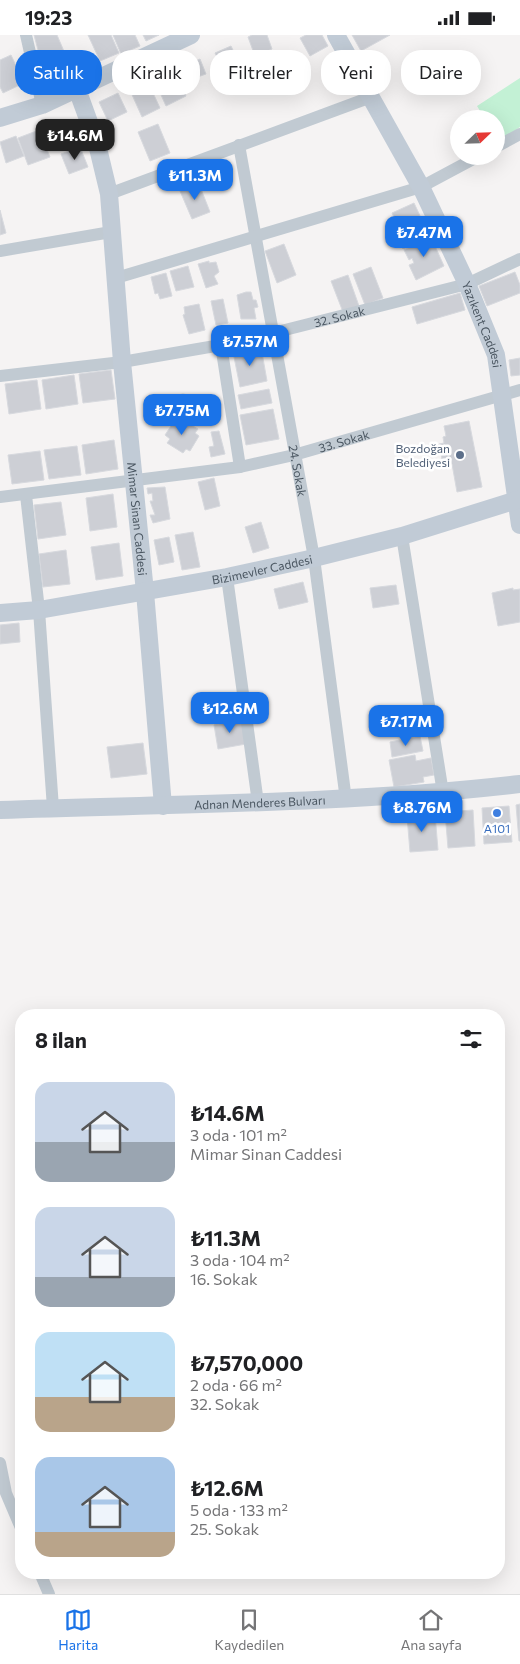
<!DOCTYPE html>
<html lang="tr">
<head>
<meta charset="utf-8">
<style>
	body { margin:0; font-family:Commissioner,sans-serif; background:#f6f6f6; color:#202124; height:100vh; display:flex; flex-direction:column; font-size:19px; white-space:nowrap }
	* { box-sizing:border-box; margin:0 }
	p { font-size:16px; color:#757577 }
	.icon { flex:none; width:28px; height:28px; fill:none; stroke:currentColor; stroke-width:2; stroke-linecap:round; stroke-linejoin:round }
	.map { position:relative; flex:1; overflow:hidden }
	.drawer { position:absolute; left:15px; top:974px; width:490px; height:570px; display:flex; flex-direction:column; background:#fff; border-radius:20px; box-shadow:0 5px 20px #0002 }
	.drawer>* { flex:none }
	.top-card { position:absolute; left:15px; top:15px; width:490px; height:45px; display:flex; gap:10px }
	.needle { width:32px; rotate:67deg }
	.controls { position:absolute; left:450px; top:75px; display:grid; gap:10px }
	.controls a { display:grid; place-items:center; width:55px; height:55px; border-radius:50%; background:#fff; box-shadow:0 5px 20px #0002; font-size:25px }
	.price { position:absolute; translate:-50% -42px; padding:0 11px; border-radius:10px; background:#1a73e8; color:#fff; font-size:16px; line-height:32px; filter:drop-shadow(0 1px 2px #0008) }
	.price::after { content:''; position:absolute; left:50%; top:30px; width:15px; height:11px; margin-left:-8px; background:inherit; clip-path:polygon(0 0,100% 0,50% 100%) }
	.price.on { background:#222; color:#fff }
	ul { padding:0; list-style:none }
	li { display:flex; align-items:center; gap:15px; height:125px; padding:0 20px }
	li span { display:grid; place-items:center; flex:none; width:140px; height:100px; border-radius:15px; color:#555 }
	li>.icon { margin-inline-start:auto }
	span .icon { width:60px; height:60px; fill:#fffc; stroke-width:1 }
	li b { font-size:21px }
	h2 { display:flex; justify-content:space-between; align-items:center; height:60px; padding:0 20px; font-size:21px }
	.tag { padding:0 18px; border-radius:20px; background:#fff; box-shadow:0 5px 20px #0002; font-size:18px; line-height:45px }
	.tag.on { background:#1a73e8; color:#fff }
	.status { display:flex; justify-content:space-between; align-items:center; height:35px; padding:0 25px; background:#fff; direction:ltr }
	.status svg { height:14px; fill:currentColor }
	.dock { display:flex; justify-content:space-around; align-items:center; height:70px; border-top:1px solid #e0e0e0; background:#fff; font-size:14px; color:#757577 }
	.dock a { display:grid; justify-items:center; gap:2px }
	.dock .on { color:#1a73e8 }
	.map>svg:first-child { display:block }
	.green { fill:#c3f1d5 }
	.building { fill:#cdcfd5; stroke:#d7d9de }
	.lines { fill:none; stroke-linecap:round; stroke-linejoin:round }
	.street { stroke:#c1cad2; stroke-width:12 }
	.secondary { stroke:#c1cbd6; stroke-width:18 }
	.service-dot { fill:#5c6f8a; stroke:#fff; stroke-width:2 }
	.shop-dot { fill:#3f7fe0; stroke:#fff; stroke-width:2 }
	.labels { text-anchor:middle; dominant-baseline:central; stroke-width:5; stroke-linejoin:round; paint-order:stroke }
	.street-label { font-size:12px; fill:#4a5661; stroke:#fff }
	.service-label { font-size:12px; fill:#4e5e75; stroke:#fff; text-anchor:end }
	.shop-label { font-size:12px; fill:#366cbe; stroke:#fff }
</style>
</head>
<body>
<div class="status"><b>19:23</b><svg viewBox="0 0 49 12"><path d="M0 12V9h3v3zM5 12V6h3v6zM10 12V3h3v9zM15 12V0h3v12zM26 1h20v11H26zM47 4h2v5h-2z"/></svg></div>
<div class="map">
<svg width="520" height="1559" viewBox="0 0 520 1559">
	<rect width="100%" height="100%" fill="#f5f3f3"/>
	<path class="green" d="M520,43V92L499,106L496,101V84H485L477,71Z"/>
	<g class="building">
		<path d="M34,0H57L72,35L46,45Z"/>
		<path d="M88,0H111L119,18L100,26Z"/>
		<path d="M113,0H135L140,11L121,19Z"/>
		<path d="M143,0H159L146,6Z"/>
		<path d="M252,0H267L272,14L255,21L248,2Z"/>
		<path d="M306,0H322L328,11L310,21L300,3Z"/>
		<path d="M352,0H390L361,16Z"/>
		<path d="M231,11L240,30L225,38L215,18Z"/>
		<path d="M11,20L24,48L3,58L0,52V25Z"/>
		<path d="M200,24L206,39L189,45L184,31Z"/>
		<path d="M173,32L186,61L166,71L153,42Z"/>
		<path d="M147,45L160,73L142,82L129,53Z"/>
		<path d="M118,58L127,77L108,86L99,67Z"/>
		<path d="M158,89L170,118L150,126L138,97Z"/>
		<path d="M39,95L50,122L28,130L18,103Z"/>
		<path d="M16,101L24,121L6,128L0,107Z"/>
		<path d="M80,112L88,132L69,139L61,119Z"/>
		<path d="M199,149L210,177L192,184L180,156Z"/>
		<path d="M414,168L422,185L400,195L392,178Z"/>
		<path d="M0,175L6,198L0,200Z"/>
		<path d="M421,187L428,203L403,214L396,198Z"/>
		<path d="M431,202L444,231L416,245L409,230L414,228L412,223L409,225L404,215Z"/>
		<path d="M284,209L296,240L277,248L265,216Z"/>
		<path d="M209,226V228L216,227L219,237L214,241L218,249L206,253L198,229Z"/>
		<path d="M188,231L194,252L176,256L170,236Z"/>
		<path d="M371,232L383,263L365,270L353,239Z"/>
		<path d="M515,237L520,250V258L487,271L479,251Z"/>
		<path d="M166,238L172,261L160,264L158,258L155,259L151,242Z"/>
		<path d="M348,240L359,271L343,277L331,246Z"/>
		<path d="M246,257H251L253,265H256L258,272L254,273L256,284H241L237,260Z"/>
		<path d="M460,258L465,275L417,289L412,272Z"/>
		<path d="M223,264L228,288L216,290L211,266Z"/>
		<path d="M199,269L205,295L189,299L183,280L185,279L184,272Z"/>
		<path d="M261,312L267,346L240,352L233,317Z"/>
		<path d="M520,323V340L511,341L509,325Z"/>
		<path d="M111,335L115,364L83,368L79,339Z"/>
		<path d="M74,340L78,369L46,374L42,345Z"/>
		<path d="M37,345L41,374L9,379L5,349Z"/>
		<path d="M269,354L272,368L241,374L238,360Z"/>
		<circle cx="183" cy="368" r="9"/>
		<path d="M273,374L279,404L246,410L240,380Z"/>
		<path d="M175,385L180,389L182,385L198,394L195,398L199,401L190,416L186,414L183,418L167,408L170,404L165,400Z"/>
		<path d="M469,386L482,452L457,457L452,429H449L447,423L442,424L439,409L444,408L443,402L446,401L444,391Z"/>
		<path d="M219,396L225,419L211,422L209,412L214,411L211,397Z"/>
		<path d="M114,405L118,434L86,439L82,410Z"/>
		<path d="M77,411L81,440L49,444L44,415Z"/>
		<path d="M40,416L44,445L12,449L8,420Z"/>
		<path d="M214,443L220,471L205,475L198,447Z"/>
		<path d="M165,452L170,484L153,488L150,480H155L150,466H153L152,458L148,459L147,453Z"/>
		<path d="M113,459L117,492L90,496L86,463Z"/>
		<path d="M61,467L66,500L38,504L34,470Z"/>
		<path d="M261,487L269,513L253,518L245,492Z"/>
		<path d="M193,497L200,532L182,535L175,500Z"/>
		<path d="M169,502L174,527L159,530L154,505Z"/>
		<path d="M119,508L123,541L96,545L91,512Z"/>
		<path d="M66,515L70,549L43,552L39,519Z"/>
		<path d="M303,547L308,567L279,574L274,554Z"/>
		<path d="M396,550L399,569L373,573L370,553Z"/>
		<path d="M513,553V555L520,554V587L498,591L492,558Z"/>
		<path d="M19,588L20,607L0,609V590Z"/>
		<path d="M242,685L246,709L218,714L214,690Z"/>
		<path d="M420,701L423,716L392,722L390,707Z"/>
		<path d="M143,708L147,739L111,743L107,712Z"/>
		<path d="M415,720L416,726L431,723L434,740L423,742L424,747L394,752L389,725Z"/>
		<path d="M520,769V806H519L516,770Z"/>
		<path d="M509,771L512,807L484,809L482,773Z"/>
		<path d="M473,775L475,811L448,813L445,777Z"/>
		<path d="M435,779L438,815L410,817L407,781Z"/>
	</g>
	<g class="lines">
		<g class="street">
			<path d="M26,0L42,70"/>
			<path id="s1" d="M239,110L314,523L346,765"/>
			<path d="M496,112L520,99"/>
			<path d="M109,159L371,62"/>
			<path d="M0,216L111,197"/>
			<path d="M116,243L421,152L479,121"/>
			<path d="M221,310L240,432"/>
			<path id="s2" d="M0,341L122,327L221,310L273,298L467,249L520,224"/>
			<path d="M26,460L39,575L53,773"/>
			<path id="s3" d="M0,462L240,432L294,420L520,355"/>
			<path d="M402,501L443,758"/>
			<path d="M227,542L258,768"/>
			<path d="M0,1428L6,1458L21,1493"/>
			<path d="M40,1538L49,1559"/>
		</g>
		<g class="secondary">
			<path id="s4" d="M336,0L421,152L467,249L496,320L520,490"/>
			<path id="s5" d="M77,54L97,109L109,159L122,327L145,557L163,771"/>
			<path d="M0,83L42,70L191,0"/>
			<path id="s6" d="M0,578L39,575L227,542L314,523L402,501L520,464"/>
			<path id="s7" d="M0,775C174,769 347,769 520,749"/>
		</g>
	</g>
	<circle class="service-dot" cx="460" cy="420" r="5"/>
	<circle class="shop-dot" cx="497" cy="778" r="5"/>
	<g class="labels">
		<g class="street-label">
			<text stroke="none"><textPath href="#s2" startOffset="345">32. Sokak</textPath></text>
			<text stroke="none"><textPath href="#s4" startOffset="325">Yazıkent Caddesi</textPath></text>
			<text stroke="none"><textPath href="#s3" startOffset="349">33. Sokak</textPath></text>
			<text stroke="none"><textPath href="#s1" startOffset="331">24. Sokak</textPath></text>
			<text stroke="none"><textPath href="#s5" startOffset="436">Mimar Sinan Caddesi</textPath></text>
			<text stroke="none"><textPath href="#s6" startOffset="266">Bizimevler Caddesi</textPath></text>
			<text stroke="none"><textPath href="#s7" startOffset="260">Adnan Menderes Bulvarı</textPath></text>
		</g>
		<g class="service-label">
			<text x="450" y="413">Bozdoğan<tspan x="450" dy="14">Belediyesi</tspan></text>
		</g>
		<g class="shop-label">
			<text x="497" y="793">A101</text>
		</g>
	</g>
</svg>
<div class="controls">
<a><svg class="needle" viewBox="-14 -14 28 28"><path d="M0-13l5 13h-10z" fill="#e53935"/><path d="M0 13l5-13h-10z" fill="#757577"/></svg></a>
</div>
<b class="price on" style="left:75px;top:126px">₺14.6M</b>
<b class="price" style="left:195px;top:166px">₺11.3M</b>
<b class="price" style="left:424px;top:223px">₺7.47M</b>
<b class="price" style="left:250px;top:332px">₺7.57M</b>
<b class="price" style="left:182px;top:401px">₺7.75M</b>
<b class="price" style="left:230px;top:699px">₺12.6M</b>
<b class="price" style="left:406px;top:712px">₺7.17M</b>
<b class="price" style="left:422px;top:798px">₺8.76M</b>
<div class="top-card">
<a class="tag on">Satılık</a>
<a class="tag">Kiralık</a>
<a class="tag">Filtreler</a>
<a class="tag">Yeni</a>
<a class="tag">Daire</a>
</div>
<section class="drawer">
<h2>8 ilan<svg class="icon" aria-label="filters" viewBox="0 0 24 24"><path d="M4 7h16M4 17h16"/><circle cx="9" cy="7" r="2"/><circle cx="15" cy="17" r="2"/></svg></h2>
<ul>
<li><span style="background:linear-gradient(#c9d6e8 60%,#9aa5b1 0)"><svg class="icon" aria-label="home" viewBox="0 0 24 24"><path d="M3 11l9-7 9 7M6 9v11h12V9"/></svg></span><div><b>₺14.6M</b><p>3 oda · 101 m²</p><p>Mimar Sinan Caddesi</p></div></li>
<li><span style="background:linear-gradient(#c9d6e8 70%,#9aa5b1 0)"><svg class="icon" aria-label="home" viewBox="0 0 24 24"><path d="M3 11l9-7 9 7M6 9v11h12V9"/></svg></span><div><b>₺11.3M</b><p>3 oda · 104 m²</p><p>16. Sokak</p></div></li>
<li><span style="background:linear-gradient(#bfe0f5 65%,#b9a48a 0)"><svg class="icon" aria-label="home" viewBox="0 0 24 24"><path d="M3 11l9-7 9 7M6 9v11h12V9"/></svg></span><div><b>₺7,570,000</b><p>2 oda · 66 m²</p><p>32. Sokak</p></div></li>
<li><span style="background:linear-gradient(#a9c7e8 75%,#b9a48a 0)"><svg class="icon" aria-label="home" viewBox="0 0 24 24"><path d="M3 11l9-7 9 7M6 9v11h12V9"/></svg></span><div><b>₺12.6M</b><p>5 oda · 133 m²</p><p>25. Sokak</p></div></li>
</ul>
</section>
</div>
<nav class="dock">
<a class="on"><svg class="icon" aria-label="map" viewBox="0 0 24 24"><path d="M3 6l6-2 6 2 6-2v14l-6 2-6-2-6 2zM9 4v14M15 6v14"/></svg>Harita</a>
<a><svg class="icon" aria-label="saved" viewBox="0 0 24 24"><path d="M7 4h10v16l-5-4-5 4z"/></svg>Kaydedilen</a>
<a><svg class="icon" aria-label="home" viewBox="0 0 24 24"><path d="M3 11l9-7 9 7M6 9v11h12V9"/></svg>Ana sayfa</a>
</nav>
</body>
</html>
